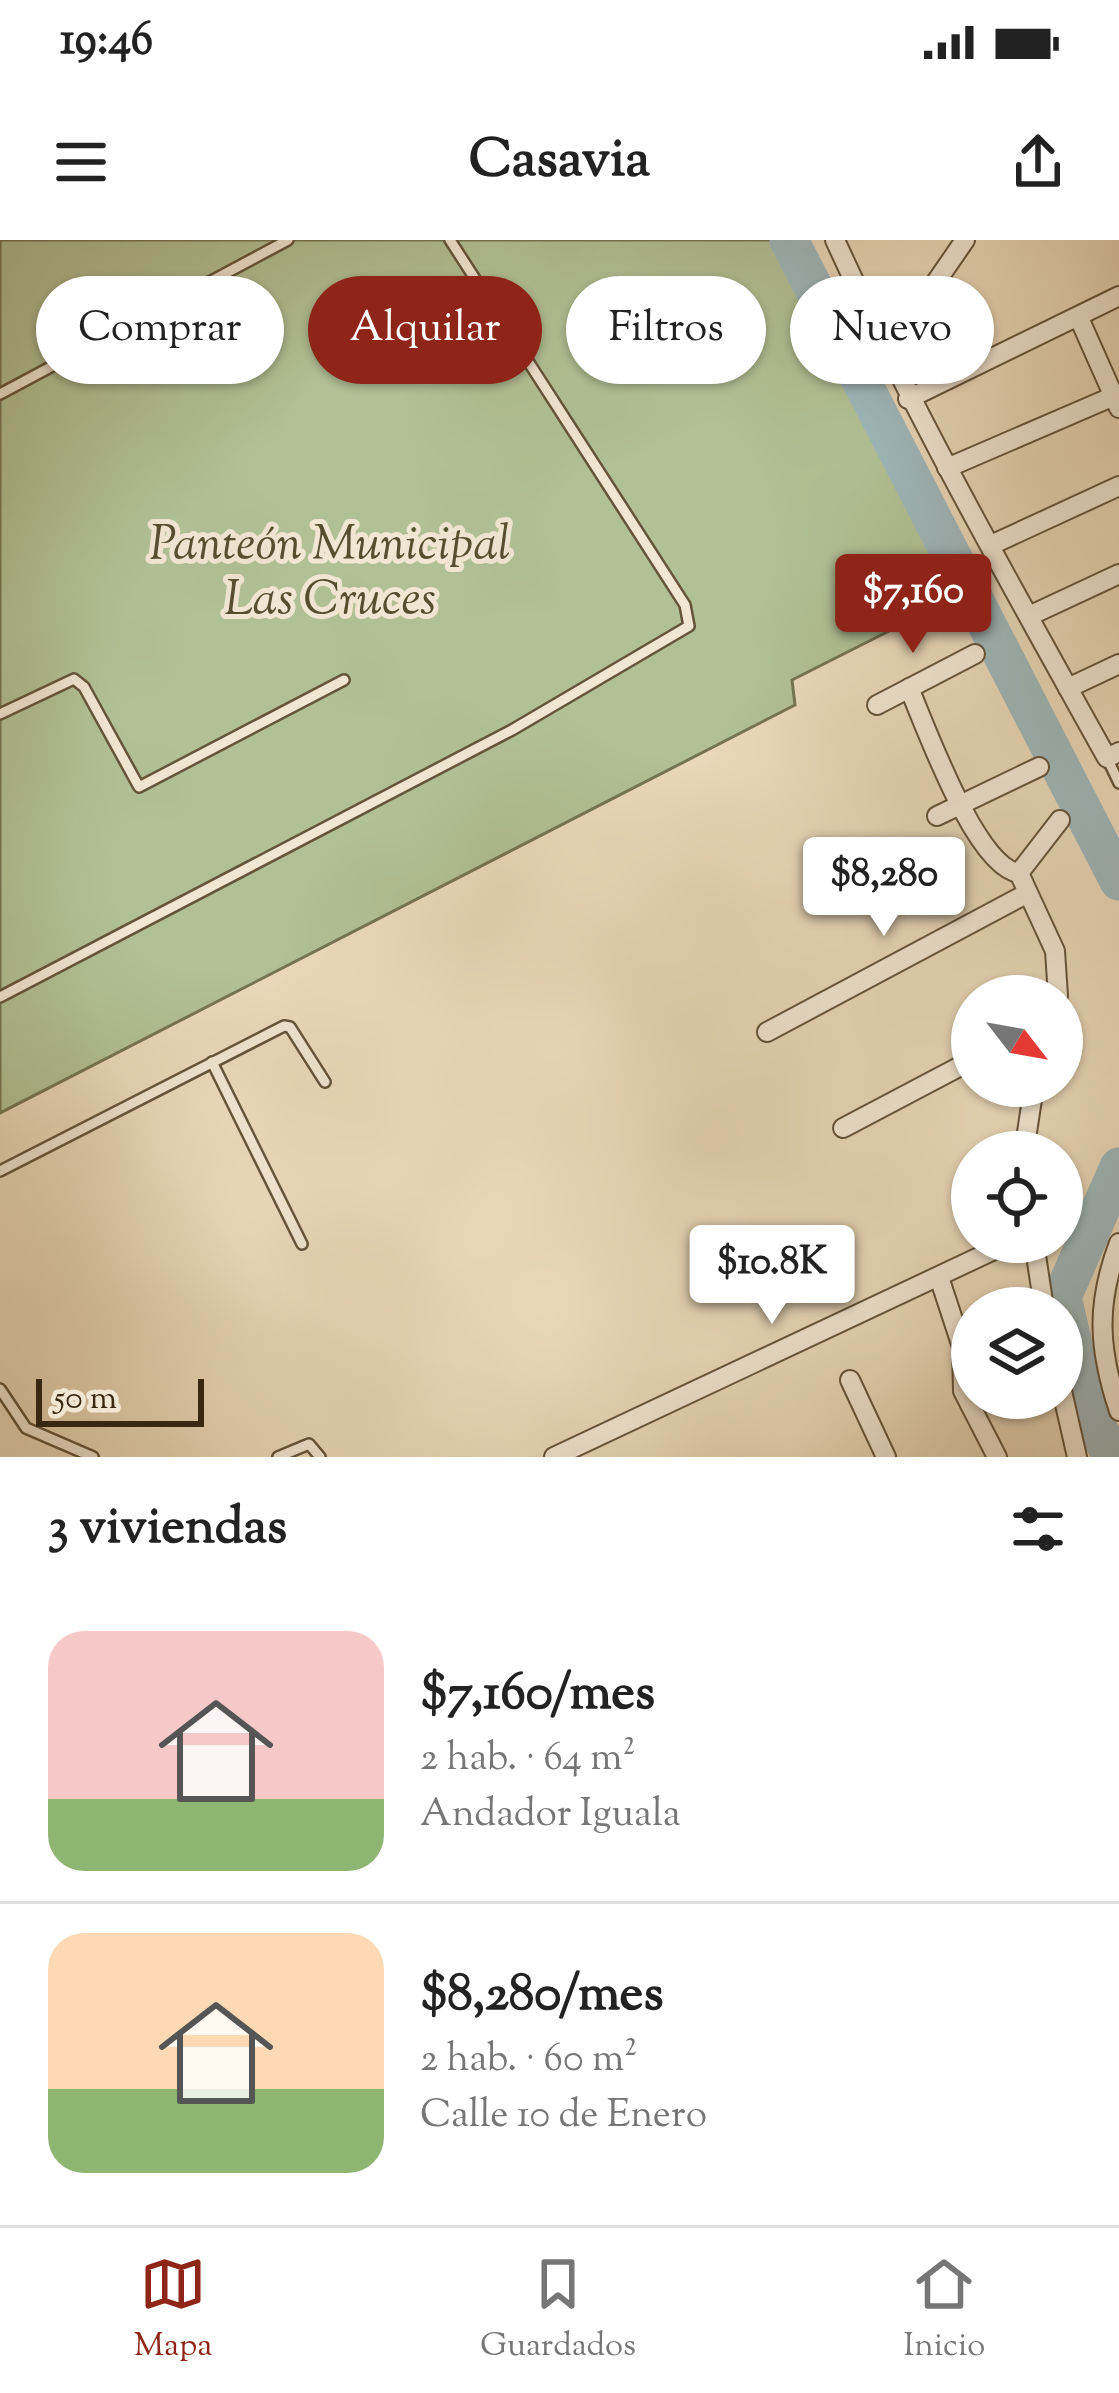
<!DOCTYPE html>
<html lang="es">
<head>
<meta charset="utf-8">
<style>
	body { margin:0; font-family:"Sorts Mill Goudy",serif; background:#f2f2f2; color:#222; height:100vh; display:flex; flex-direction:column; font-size:45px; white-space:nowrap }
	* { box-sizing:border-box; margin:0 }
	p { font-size:39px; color:#767676 }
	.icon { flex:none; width:66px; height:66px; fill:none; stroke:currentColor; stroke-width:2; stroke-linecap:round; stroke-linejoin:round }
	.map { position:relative; height:1217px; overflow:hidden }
	.panel { display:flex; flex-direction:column; background:#fff; flex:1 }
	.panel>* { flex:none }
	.top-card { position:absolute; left:36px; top:36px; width:1047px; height:108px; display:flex; gap:24px }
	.needle { width:78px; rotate:121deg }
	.controls { position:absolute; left:951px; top:735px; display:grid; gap:24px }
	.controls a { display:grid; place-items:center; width:132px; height:132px; border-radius:50%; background:#fff; box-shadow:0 3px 9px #0004; font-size:60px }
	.scale { position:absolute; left:36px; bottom:30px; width:168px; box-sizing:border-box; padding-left:12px; border:6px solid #39280f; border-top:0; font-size:33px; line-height:42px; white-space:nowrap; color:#39280f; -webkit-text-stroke:9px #f1e6d2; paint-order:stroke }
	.price { position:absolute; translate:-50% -102px; padding:0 27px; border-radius:12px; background:#fff; color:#222; font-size:39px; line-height:78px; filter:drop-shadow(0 3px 6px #0008) }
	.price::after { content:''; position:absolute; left:50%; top:72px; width:36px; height:27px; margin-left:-18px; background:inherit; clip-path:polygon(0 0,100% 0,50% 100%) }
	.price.active { background:#8f2418; color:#fff }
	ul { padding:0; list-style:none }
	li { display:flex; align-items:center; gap:36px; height:300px; padding:0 48px }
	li+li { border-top:3px solid #e0e0e0 }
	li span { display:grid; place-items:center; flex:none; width:336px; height:240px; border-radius:36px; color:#555 }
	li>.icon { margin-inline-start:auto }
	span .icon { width:144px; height:144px; fill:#fffc; stroke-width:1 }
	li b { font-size:51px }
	h2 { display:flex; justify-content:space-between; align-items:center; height:144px; padding:0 48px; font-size:51px }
	.chip { padding:0 42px; border-radius:54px; background:#fff; box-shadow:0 3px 9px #0004; font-size:42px; line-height:108px }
	.chip.active { background:#8f2418; color:#fff }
	.status { display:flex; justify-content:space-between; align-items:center; height:84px; padding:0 60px; background:#fff; direction:ltr }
	.status svg { height:33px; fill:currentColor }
	header { display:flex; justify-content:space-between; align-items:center; height:156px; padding:0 48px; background:#fff; font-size:54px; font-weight:700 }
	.tab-bar { display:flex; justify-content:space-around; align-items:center; height:168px; border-top:3px solid #e0e0e0; background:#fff; font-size:33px; color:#767676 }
	.tab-bar a { display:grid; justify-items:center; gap:6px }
	.tab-bar .active { color:#8f2418 }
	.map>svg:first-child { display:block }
	.green { fill:#b1c095; stroke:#757452; stroke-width:3 }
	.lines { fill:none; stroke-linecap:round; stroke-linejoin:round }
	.river { stroke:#9eb7bb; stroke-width:39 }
	.lane-casing { stroke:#65543a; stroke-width:14 }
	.street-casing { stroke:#65543a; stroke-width:22 }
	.lane { stroke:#f1e6d2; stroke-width:9 }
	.street { stroke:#f1e6d2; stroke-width:18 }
	.labels { text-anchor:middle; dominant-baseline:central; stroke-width:10; stroke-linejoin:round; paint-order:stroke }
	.park-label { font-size:48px; font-style:italic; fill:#574e30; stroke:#f1e6d2 }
</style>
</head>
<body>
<div class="status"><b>19:46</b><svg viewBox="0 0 49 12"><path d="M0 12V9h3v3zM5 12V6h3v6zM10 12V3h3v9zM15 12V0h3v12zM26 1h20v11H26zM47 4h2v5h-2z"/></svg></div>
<header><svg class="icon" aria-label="menu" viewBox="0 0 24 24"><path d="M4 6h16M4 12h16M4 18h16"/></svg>Casavia<svg class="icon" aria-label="share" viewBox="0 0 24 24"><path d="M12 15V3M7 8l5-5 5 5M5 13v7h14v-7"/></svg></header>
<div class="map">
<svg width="1119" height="1217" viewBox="0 0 1119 1217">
	<rect width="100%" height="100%" fill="#ead9ba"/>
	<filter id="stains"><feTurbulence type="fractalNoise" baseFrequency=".00167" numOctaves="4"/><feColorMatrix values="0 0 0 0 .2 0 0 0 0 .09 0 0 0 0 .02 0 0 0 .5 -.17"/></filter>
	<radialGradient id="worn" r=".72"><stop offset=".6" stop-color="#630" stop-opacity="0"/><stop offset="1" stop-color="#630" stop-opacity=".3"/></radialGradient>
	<path class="green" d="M0,0H780L964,353L792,440L795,465L0,873Z"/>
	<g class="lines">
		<g class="river">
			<path d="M789,0L1119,641"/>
			<path d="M1112,1217L1088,1169L1062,1057L1119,927"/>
		</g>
		<defs>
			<g id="lane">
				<path d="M0,154L288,0"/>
				<path d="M0,474L74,439L84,447L139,547L344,440"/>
				<path d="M1107,518L1119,543"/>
				<path d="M0,757L512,490L689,386L685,365L450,0"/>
				<path d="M212,822L302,1004"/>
				<path d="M0,931L284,786L290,787L325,842"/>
				<path d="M0,1149L26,1188L93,1217"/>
				<path d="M278,1217L309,1204L320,1217"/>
			</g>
			<g id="street">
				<path d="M835,0C916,178 1012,347 1107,518L1119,512"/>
				<path d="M1079,78L1119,168"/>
				<path d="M887,113L965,0"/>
				<path d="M908,159L1119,56"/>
				<path d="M947,228L1114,156"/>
				<path d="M991,305L1119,246"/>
				<path d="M1029,376L1119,334"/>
				<path d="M909,448C926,487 976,628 1019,633"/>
				<path d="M1068,448L1119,424"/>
				<path d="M877,465L975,414"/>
				<path d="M937,576L1039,527"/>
				<path d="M1058,756L1055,711L1019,633L1060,580"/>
				<path d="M767,792L1026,654"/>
				<path d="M843,888L972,820"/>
				<path d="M1024,912L1034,846"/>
				<path d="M1034,1002L1044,1068"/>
				<path d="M1119,1003C1096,1064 1098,1108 1119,1171"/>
				<path d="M939,1037L962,1107L963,1151L997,1217"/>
				<path d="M850,1140L886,1217"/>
				<path d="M1062,1151L1077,1217"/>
				<path d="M554,1217L1011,1002"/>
			</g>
		</defs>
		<use href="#lane" class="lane-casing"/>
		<use href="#street" class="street-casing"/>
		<use href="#lane" class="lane"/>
		<use href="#street" class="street"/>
	</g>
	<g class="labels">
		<g class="park-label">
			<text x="330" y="306">Panteón Municipal<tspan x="330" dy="55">Las Cruces</tspan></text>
		</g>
	</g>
	<rect width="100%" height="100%" filter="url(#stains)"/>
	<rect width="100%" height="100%" fill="url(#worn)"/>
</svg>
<div class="controls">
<a><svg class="needle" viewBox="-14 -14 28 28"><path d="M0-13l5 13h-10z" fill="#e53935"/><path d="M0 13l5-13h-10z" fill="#767676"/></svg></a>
<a><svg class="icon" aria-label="locate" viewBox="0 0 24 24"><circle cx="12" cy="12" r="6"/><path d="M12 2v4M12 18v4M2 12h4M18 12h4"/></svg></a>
<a><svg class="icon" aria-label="layers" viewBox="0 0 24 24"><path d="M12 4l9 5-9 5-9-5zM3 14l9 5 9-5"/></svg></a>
</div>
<div class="scale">50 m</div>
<b class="price active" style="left:913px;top:416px">$7,160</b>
<b class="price" style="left:884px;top:699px">$8,280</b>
<b class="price" style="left:772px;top:1087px">$10.8K</b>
<div class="top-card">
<a class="chip">Comprar</a>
<a class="chip active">Alquilar</a>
<a class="chip">Filtros</a>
<a class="chip">Nuevo</a>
</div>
</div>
<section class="panel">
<h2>3 viviendas<svg class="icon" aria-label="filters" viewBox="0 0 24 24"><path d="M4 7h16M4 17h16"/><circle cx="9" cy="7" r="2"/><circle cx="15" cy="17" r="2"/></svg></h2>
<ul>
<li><span style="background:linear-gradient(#f6c9c9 70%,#8fb573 0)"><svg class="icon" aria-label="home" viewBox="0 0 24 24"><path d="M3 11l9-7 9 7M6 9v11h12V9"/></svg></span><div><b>$7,160/mes</b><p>2 hab. · 64 m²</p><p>Andador Iguala</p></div></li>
<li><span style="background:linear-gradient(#ffd9b3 65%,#8fb573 0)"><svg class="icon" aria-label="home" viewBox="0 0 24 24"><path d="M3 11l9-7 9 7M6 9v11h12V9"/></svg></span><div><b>$8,280/mes</b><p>2 hab. · 60 m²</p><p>Calle 10 de Enero</p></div></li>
</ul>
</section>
<nav class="tab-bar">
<a class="active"><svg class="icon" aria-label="map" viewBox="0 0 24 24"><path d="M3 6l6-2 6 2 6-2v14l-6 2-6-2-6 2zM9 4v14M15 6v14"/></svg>Mapa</a>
<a><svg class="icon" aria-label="saved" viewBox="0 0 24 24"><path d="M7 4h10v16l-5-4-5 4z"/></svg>Guardados</a>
<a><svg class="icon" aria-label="home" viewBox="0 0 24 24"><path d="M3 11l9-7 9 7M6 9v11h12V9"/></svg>Inicio</a>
</nav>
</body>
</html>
